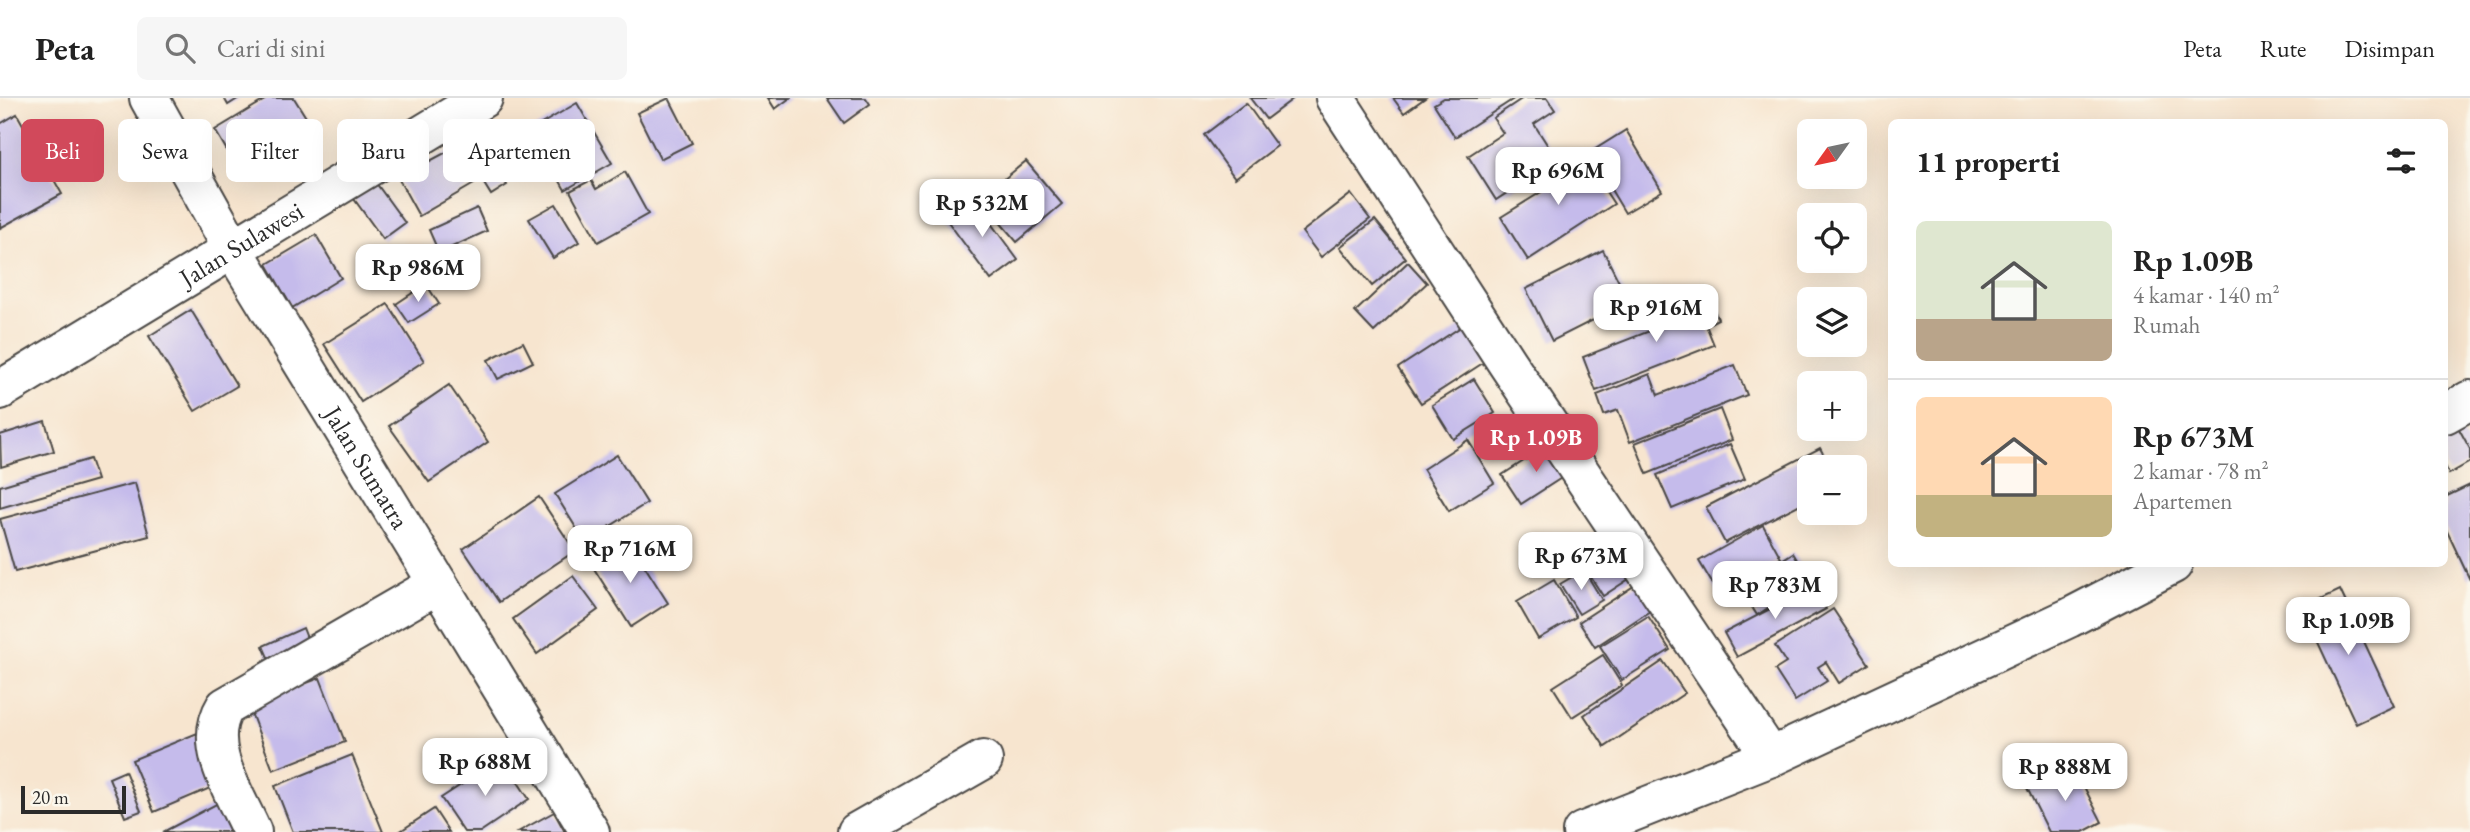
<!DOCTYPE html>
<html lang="id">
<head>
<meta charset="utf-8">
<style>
	body { margin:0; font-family:"EB Garamond",serif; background:#f6f6f6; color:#222; height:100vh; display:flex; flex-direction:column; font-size:26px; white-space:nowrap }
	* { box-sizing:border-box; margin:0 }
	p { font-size:23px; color:#767676 }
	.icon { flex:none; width:38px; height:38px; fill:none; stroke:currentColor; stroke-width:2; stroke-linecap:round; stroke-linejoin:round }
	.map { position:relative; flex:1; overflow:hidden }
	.details { position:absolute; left:1888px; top:21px; width:560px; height:448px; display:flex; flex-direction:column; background:#fff; border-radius:10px; box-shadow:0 7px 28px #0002 }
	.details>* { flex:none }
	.top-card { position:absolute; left:21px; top:21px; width:665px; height:63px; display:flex; gap:14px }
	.needle { width:46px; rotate:237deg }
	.controls { position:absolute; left:1797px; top:21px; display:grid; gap:14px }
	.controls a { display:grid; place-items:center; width:70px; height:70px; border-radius:10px; background:#fff; box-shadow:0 7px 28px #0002; font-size:35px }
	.scale { position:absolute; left:21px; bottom:18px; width:105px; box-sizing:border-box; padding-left:7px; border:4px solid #2b2b2b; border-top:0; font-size:19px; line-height:24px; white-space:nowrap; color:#2b2b2b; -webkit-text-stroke:5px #fbf7ec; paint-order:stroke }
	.price { position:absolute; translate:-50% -60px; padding:0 16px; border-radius:14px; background:#fff; color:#222; font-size:23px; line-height:46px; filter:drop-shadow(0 2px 4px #0008) }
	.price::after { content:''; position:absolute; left:50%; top:42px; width:21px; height:16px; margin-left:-10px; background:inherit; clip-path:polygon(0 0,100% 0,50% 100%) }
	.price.selected { background:#d1495b; color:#fff }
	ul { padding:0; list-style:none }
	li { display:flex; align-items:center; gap:21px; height:175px; padding:0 28px }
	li+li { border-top:2px solid #e0e0e0 }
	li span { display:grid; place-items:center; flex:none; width:196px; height:140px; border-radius:10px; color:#555 }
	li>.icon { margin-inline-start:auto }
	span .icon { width:84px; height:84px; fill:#fffc; stroke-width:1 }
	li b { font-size:30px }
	h2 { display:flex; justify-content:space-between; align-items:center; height:84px; padding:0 28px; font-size:30px }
	.tag { padding:0 24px; border-radius:10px; background:#fff; box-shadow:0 7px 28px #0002; font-size:24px; line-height:63px }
	.tag.selected { background:#d1495b; color:#fff }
	header { display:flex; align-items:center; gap:42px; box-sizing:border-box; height:98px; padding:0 35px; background:#fff; border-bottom:2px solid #e0e0e0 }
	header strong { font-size:33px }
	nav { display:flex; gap:38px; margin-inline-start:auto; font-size:24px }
	.search { width:490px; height:63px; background:#f6f6f6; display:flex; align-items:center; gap:18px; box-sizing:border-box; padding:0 24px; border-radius:10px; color:#767676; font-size:26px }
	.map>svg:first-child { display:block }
	.building { fill:#c5bbeb }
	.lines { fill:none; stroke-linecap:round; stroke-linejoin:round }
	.minor-casing { stroke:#4a4744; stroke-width:42 }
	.minor { stroke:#fff; stroke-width:38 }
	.labels { text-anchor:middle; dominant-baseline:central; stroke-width:5; stroke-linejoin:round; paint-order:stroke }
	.street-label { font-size:26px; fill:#2b2b2b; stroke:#fbf7ec }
</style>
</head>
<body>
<header>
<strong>Peta</strong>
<div class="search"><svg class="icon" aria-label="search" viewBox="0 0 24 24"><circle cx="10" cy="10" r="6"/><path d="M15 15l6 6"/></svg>Cari di sini</div>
<nav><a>Peta</a><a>Rute</a><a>Disimpan</a></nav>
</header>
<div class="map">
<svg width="2470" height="734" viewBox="0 0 2470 734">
	<rect width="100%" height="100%" fill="#fbf7ec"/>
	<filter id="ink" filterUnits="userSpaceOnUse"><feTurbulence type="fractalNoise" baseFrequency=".0143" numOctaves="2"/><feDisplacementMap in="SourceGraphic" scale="14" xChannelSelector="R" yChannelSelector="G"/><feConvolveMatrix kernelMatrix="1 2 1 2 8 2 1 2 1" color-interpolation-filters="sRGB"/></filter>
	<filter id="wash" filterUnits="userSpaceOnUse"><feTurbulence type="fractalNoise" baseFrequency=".00686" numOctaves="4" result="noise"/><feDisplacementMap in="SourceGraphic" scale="28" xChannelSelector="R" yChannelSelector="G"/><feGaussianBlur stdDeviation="1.57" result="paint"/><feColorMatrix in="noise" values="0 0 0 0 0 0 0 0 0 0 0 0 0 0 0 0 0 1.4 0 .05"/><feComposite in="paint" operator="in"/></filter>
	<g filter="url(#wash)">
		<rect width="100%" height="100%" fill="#f7e5cf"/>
		<g id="blocks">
			<g class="building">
				<path d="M224,0H239L228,7Z"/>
				<path d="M268,0H294L312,29L239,73L215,32Z"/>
				<path d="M669,0L692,45L660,61L637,15Z"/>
				<path d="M768,0H790L775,11Z"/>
				<path d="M827,0H866L870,6L844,25Z"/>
				<path d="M1250,0H1294L1266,21Z"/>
				<path d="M1393,0H1425L1404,15Z"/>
				<path d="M1444,0H1515L1455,39L1434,6Z"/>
				<path d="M1523,0H1547L1555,12L1534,26L1557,62L1496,102L1468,58L1503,35L1493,20Z"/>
				<path d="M577,5L612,65L565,92L531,32Z"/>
				<path d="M1246,5L1277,48L1235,80L1204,37Z"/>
				<path d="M17,16L62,96L0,130V26Z"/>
				<path d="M1626,32L1662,93L1625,115L1589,55Z"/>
				<path d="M454,50L474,86L419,118L398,80Z"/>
				<path d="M1580,54L1614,106L1528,162L1501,119L1546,91L1539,80Z"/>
				<path d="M491,61L507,87L491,97L475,71Z"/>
				<path d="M1026,63L1062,106L1017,144L980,101Z"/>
				<path d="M625,74L648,116L598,144L570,93L591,82L596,91Z"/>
				<path d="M376,85L405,125L383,141L354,101Z"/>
				<path d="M1351,96L1370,121L1321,159L1302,134Z"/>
				<path d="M973,101L1018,162L991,182L946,121Z"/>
				<path d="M556,106L579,144L553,160L529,121Z"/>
				<path d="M477,110L487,133L439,155L429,132Z"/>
				<path d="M1375,122L1406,160L1372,188L1340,149Z"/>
				<path d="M316,137L341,180L292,210L267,166Z"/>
				<path d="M1603,152L1629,204L1552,243L1526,191Z"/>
				<path d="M1408,164L1427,185L1374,234L1355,214Z"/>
				<path d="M426,186L439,206L409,225L396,206Z"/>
				<path d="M1705,190L1718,221L1706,227L1714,247L1596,293L1583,259L1683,220L1675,202Z"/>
				<path d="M388,206L424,263L361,304L324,246Z"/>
				<path d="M191,212L237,288L195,313L149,238Z"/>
				<path d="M1464,227L1486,263L1421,305L1398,270Z"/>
				<path d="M523,244L533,264L498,281L488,262Z"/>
				<path d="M1735,267L1747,297L1630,344L1618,312L1604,317L1597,297L1650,276L1658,297Z"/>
				<path d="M1474,281L1495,315L1453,341L1432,307Z"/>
				<path d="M449,287L488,344L429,384L389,328Z"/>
				<path d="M1720,311L1732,342L1647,376L1635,345Z"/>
				<path d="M2452,318L2470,351V364L2449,376L2445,368V322Z"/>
				<path d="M45,323L54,353L1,369L0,337Z"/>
				<path d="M1468,342L1494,385L1449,413L1423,371Z"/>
				<path d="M1550,346L1569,375L1521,406L1502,377Z"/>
				<path d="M1730,346L1745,381L1672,411L1657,377Z"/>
				<path d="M1820,350L1830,369H1810V401L1725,445L1706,409Z"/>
				<path d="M617,357L647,405L585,444L555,396Z"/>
				<path d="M90,361L97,382L0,410V388Z"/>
				<path d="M135,385L149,438L15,474L0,421Z"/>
				<path d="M2470,387V482L2445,429V399Z"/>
				<path d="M539,399L575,453L499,504L463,451Z"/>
				<path d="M1763,427L1781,460L1718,495L1699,463Z"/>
				<path d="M630,445L668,505L631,529L593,469Z"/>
				<path d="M1619,452L1635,477L1603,498L1587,473Z"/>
				<path d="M1793,455L1810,483L1757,517L1739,489Z"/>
				<path d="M1584,472L1602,502L1579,516L1560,486Z"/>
				<path d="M573,478L598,512L537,556L513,521Z"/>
				<path d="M1554,482L1576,519L1538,541L1517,504Z"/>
				<path d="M1640,484L1656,509L1595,549L1579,524Z"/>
				<path d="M1814,488L1826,511L1737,559L1724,535Z"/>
				<path d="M2340,492L2394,608L2356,626L2302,510Z"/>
				<path d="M1833,511L1869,566L1839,585L1826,564L1818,569L1827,583L1795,603L1775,572L1786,565L1775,548Z"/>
				<path d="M1648,518L1670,552L1622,582L1600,548Z"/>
				<path d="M303,530L312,553L273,571L263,548Z"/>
				<path d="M1603,557L1622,587L1572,619L1553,589Z"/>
				<path d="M1663,563L1685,595L1605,649L1584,617Z"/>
				<path d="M320,580L345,644L273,672L248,607Z"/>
				<path d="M207,631L229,682L154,714L132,662Z"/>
				<path d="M352,657L383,734H293L275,688Z"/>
				<path d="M502,660L529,701L480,734H464L441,700Z"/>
				<path d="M2073,667L2102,724L2083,734H2049L2027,690Z"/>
				<path d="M125,673L141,713L125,719L109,680Z"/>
				<path d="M222,703L239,734H163Z"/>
				<path d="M434,711L449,734H399Z"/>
				<path d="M554,714L565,734H518Z"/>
			</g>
		</g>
	</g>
	<g filter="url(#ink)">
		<use href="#blocks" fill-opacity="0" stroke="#4a4744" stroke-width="2"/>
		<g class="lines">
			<defs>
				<g id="minor">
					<path id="s1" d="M149,0L233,151L590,734"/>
					<path d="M1335,0L1507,265L1771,659"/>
					<path id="s2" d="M0,292L483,0"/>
					<path d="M2445,316L2470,302"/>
					<path d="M252,734C236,697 201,648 225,609L438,486"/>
					<path d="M857,734L983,662"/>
					<path d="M1582,734L1771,659L2069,520L2173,466"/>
				</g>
			</defs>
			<use href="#minor" class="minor-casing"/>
			<use href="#minor" class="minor"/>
		</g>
	</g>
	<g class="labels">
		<g class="street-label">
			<text stroke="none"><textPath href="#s2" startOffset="282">Jalan Sulawesi</textPath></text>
			<text stroke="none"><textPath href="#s1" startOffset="429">Jalan Sumatra</textPath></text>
		</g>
	</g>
</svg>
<div class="controls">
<a><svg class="needle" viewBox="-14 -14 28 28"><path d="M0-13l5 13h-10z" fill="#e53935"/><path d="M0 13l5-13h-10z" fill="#767676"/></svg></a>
<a><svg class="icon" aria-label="locate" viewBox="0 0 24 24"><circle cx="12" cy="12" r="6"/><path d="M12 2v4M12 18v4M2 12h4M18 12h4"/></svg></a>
<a><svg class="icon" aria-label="layers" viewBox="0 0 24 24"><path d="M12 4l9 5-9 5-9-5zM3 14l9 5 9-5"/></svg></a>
<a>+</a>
<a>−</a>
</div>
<div class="scale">20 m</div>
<b class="price" style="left:1558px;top:109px">Rp 696M</b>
<b class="price" style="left:982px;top:141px">Rp 532M</b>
<b class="price" style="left:418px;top:206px">Rp 986M</b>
<b class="price" style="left:1656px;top:246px">Rp 916M</b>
<b class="price selected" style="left:1536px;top:376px">Rp 1.09B</b>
<b class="price" style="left:630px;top:487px">Rp 716M</b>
<b class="price" style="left:1581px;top:494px">Rp 673M</b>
<b class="price" style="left:1775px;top:523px">Rp 783M</b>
<b class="price" style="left:2348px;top:559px">Rp 1.09B</b>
<b class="price" style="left:485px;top:700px">Rp 688M</b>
<b class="price" style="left:2065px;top:705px">Rp 888M</b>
<div class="top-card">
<a class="tag selected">Beli</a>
<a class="tag">Sewa</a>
<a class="tag">Filter</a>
<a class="tag">Baru</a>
<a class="tag">Apartemen</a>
</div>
<section class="details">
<h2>11 properti<svg class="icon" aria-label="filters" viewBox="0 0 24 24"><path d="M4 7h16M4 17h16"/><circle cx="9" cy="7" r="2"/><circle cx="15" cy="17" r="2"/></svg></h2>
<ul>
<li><span style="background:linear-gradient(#dfe7d0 70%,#b9a48a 0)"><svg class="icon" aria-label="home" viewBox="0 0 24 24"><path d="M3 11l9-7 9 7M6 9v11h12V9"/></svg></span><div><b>Rp 1.09B</b><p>4 kamar · 140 m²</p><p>Rumah</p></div></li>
<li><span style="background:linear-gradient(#ffd9b3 70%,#c2b280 0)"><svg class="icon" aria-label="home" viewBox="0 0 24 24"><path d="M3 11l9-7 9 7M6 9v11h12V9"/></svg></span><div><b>Rp 673M</b><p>2 kamar · 78 m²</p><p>Apartemen</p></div></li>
</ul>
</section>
</div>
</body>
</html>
